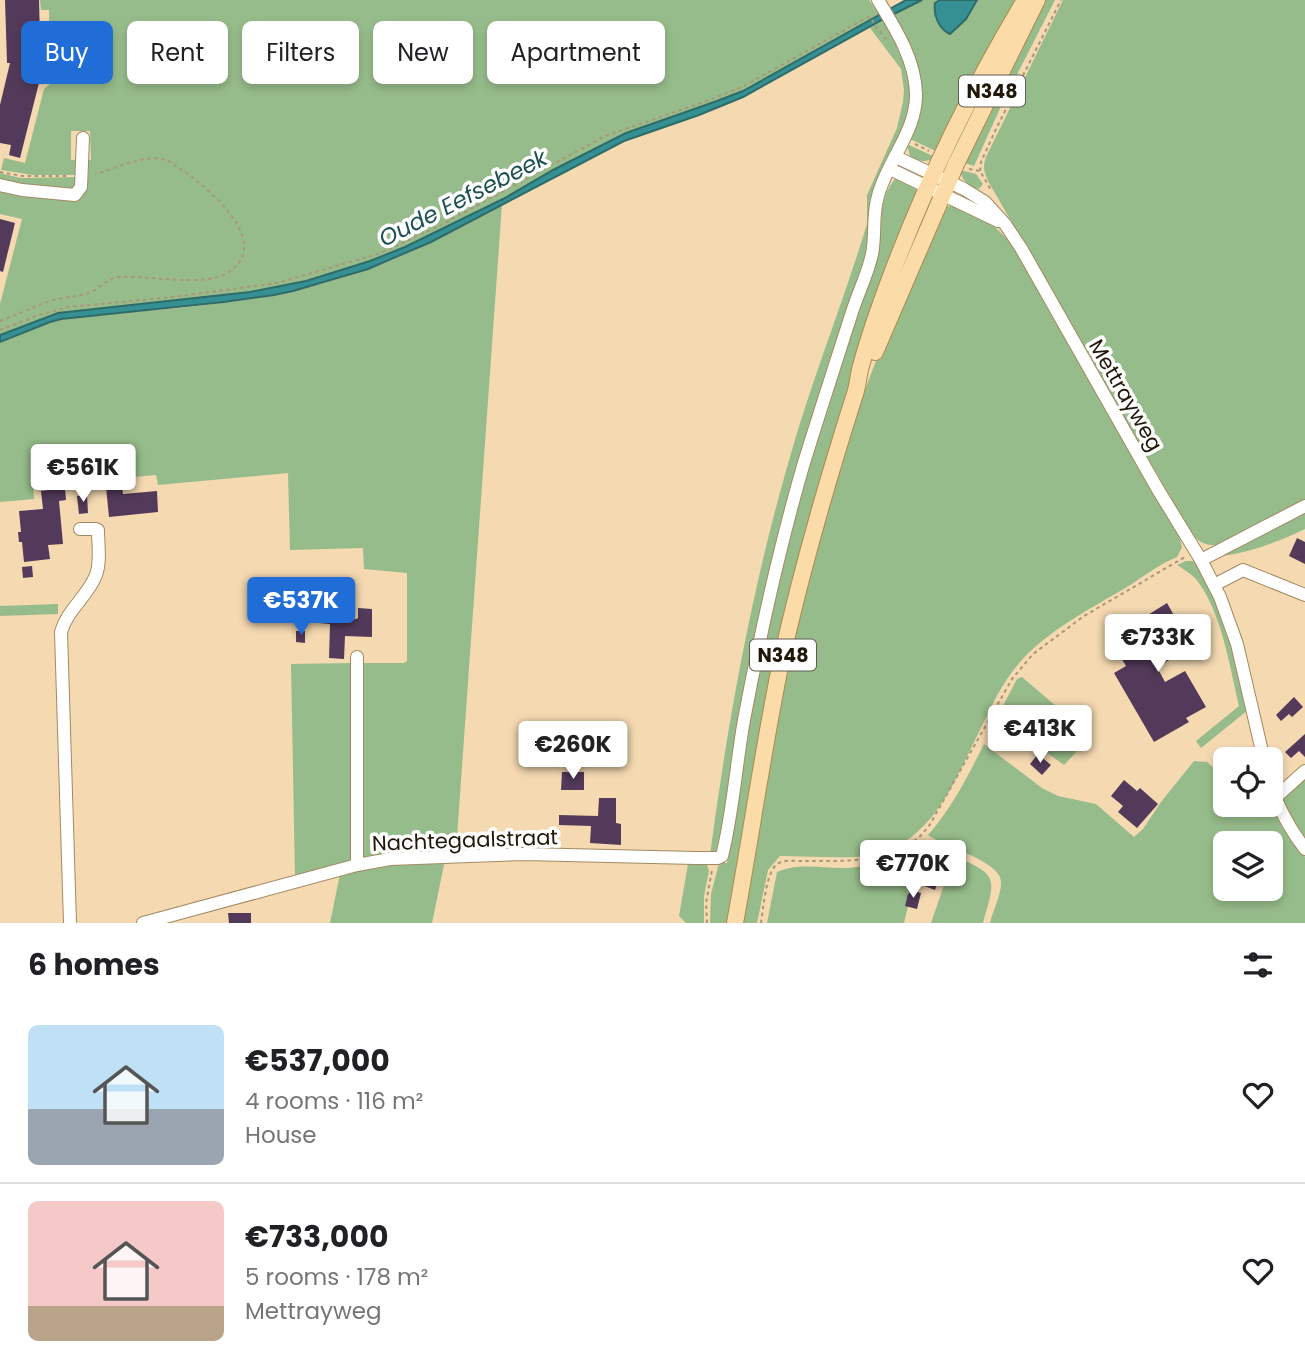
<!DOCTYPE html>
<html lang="en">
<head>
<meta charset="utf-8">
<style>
	body { margin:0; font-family:Poppins,sans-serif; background:#f2f2f2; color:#202124; height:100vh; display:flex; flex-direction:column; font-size:26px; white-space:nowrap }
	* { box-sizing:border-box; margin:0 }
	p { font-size:23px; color:#757577 }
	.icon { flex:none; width:38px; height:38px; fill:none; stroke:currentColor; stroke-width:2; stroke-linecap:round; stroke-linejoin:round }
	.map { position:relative; height:923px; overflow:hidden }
	.drawer { display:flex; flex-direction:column; background:#fff; flex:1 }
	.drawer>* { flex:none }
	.hud { position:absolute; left:21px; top:21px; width:700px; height:63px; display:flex; gap:14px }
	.buttons { position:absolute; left:1213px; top:747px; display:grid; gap:14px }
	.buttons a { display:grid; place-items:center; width:70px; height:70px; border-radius:10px; background:#fff; box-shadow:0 4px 10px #0003; font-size:35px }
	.price { position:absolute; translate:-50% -60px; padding:0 16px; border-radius:7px; background:#fff; color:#222; font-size:23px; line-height:46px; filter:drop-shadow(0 2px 4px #0008) }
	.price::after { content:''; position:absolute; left:50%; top:42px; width:21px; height:16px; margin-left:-10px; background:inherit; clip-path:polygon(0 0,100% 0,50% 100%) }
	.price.current { background:#206dd8; color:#fff }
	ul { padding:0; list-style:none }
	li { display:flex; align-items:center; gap:21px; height:175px; padding:0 28px }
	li+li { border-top:2px solid #e0e0e0 }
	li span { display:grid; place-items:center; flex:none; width:196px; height:140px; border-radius:10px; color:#555 }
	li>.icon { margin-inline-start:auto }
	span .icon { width:84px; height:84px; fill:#fffc; stroke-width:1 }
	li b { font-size:30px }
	h2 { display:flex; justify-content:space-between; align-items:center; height:84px; padding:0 28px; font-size:30px }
	.tag { padding:0 24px; border-radius:10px; background:#fff; box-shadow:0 4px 10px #0003; font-size:24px; line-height:63px }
	.tag.current { background:#206dd8; color:#fff }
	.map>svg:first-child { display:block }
	.green { fill:#97bc8b; fill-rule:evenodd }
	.water { fill:#359093; stroke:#2f6c69; stroke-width:2 }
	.building { fill:#533a5a }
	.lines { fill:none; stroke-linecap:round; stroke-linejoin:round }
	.minor-casing { stroke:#a38a64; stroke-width:14 }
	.major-casing { stroke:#ad884c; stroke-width:18 }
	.path { stroke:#ab9677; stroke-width:2; stroke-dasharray:3.5 3.5; stroke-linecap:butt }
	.minor { stroke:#fff; stroke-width:12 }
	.major { stroke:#fbdca9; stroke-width:16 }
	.labels { text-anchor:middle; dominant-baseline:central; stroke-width:7; stroke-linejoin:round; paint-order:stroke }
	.shield { fill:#fefefe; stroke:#635c52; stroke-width:2 }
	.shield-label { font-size:19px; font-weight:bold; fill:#201708 }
	.street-label { font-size:21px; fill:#201708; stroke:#fefefe }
	.water-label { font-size:23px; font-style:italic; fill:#1d5152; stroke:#fefefe }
</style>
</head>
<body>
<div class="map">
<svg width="1305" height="923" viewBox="0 0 1305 923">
	<rect width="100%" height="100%" fill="#f4d9b1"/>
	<g class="green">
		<path d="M40,0H869L880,16L743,91L717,101L626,133L553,170L505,198L405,247L370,261L306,281L250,292L58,313L0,335V304L22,219L0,214V188L72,198L88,160H91L90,131H71V160H80L79,175H33L1,170L4,158L25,163L44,89L50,84L49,10H41Z"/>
		<path d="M922,0H940L935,3L966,19L977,0H1015L953,119L940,153L910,139C914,123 920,105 920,88C922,61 906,38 892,15Z"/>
		<path d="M1043,0H1055L1002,104L974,166L962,162Z"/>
		<path d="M1063,0H1305V500L1216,545C1200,546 1194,537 1186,524L988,181C984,171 982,166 987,155Z"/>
		<path d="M885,19L900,49L909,73L911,102L870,245L818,403L727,800L717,851L710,855C728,719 753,582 792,450C814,374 844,300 867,224V195L897,128L903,102L904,90L901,69L870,28Z"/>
		<path d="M907,145H909L935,157C927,163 918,162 910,156Z"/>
		<path d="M960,170L976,174L983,184L979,189C968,187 962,180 960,170Z"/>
		<path d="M0,173L21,178L78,177V182L71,191L0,182Z"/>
		<path d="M896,178C906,182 915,184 918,195L823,474L729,923H710L711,894L719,863H727C739,781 752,698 769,617C796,492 838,371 878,250C883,225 877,199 896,178Z"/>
		<path d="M502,204L456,851C426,851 394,852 365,859L362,856L361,663H404L407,661V573L364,569L363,548L290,550L288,473L158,485L156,475L68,483L66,479L33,483L34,499L0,502V342L50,322L74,317C141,311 209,307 275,295C306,289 338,279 368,269C415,253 458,227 502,204Z"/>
		<path d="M954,205L991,223L1010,242L1022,260L1180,539L1182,547L1177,557C1159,564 1143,577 1127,587C1087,611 1040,634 1012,672C997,692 987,716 976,738C949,793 926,853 855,857C830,858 805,856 780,856L768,870L757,923H742L773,739L796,623L818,536L864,392L888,330L946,207Z"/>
		<path d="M1305,512V529C1278,542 1251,552 1222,556Z"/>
		<path d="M1186,561H1193L1197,564L1226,623L1248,710L1201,748L1196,741L1239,706C1230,667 1221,609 1195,578C1190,573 1183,569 1177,565Z"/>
		<path d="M58,604V614L0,616V606Z"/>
		<path d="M353,663V855L350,863L295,877L291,664Z"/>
		<path d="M1022,677L1091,736L1064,765L997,717L1017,679Z"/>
		<path d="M984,744L1042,788L1058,796L1096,804L1134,837L1143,829L1161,802L1194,761L1207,762L1225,778V805H1255L1259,809L1273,803L1289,835L1305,857V923H990C993,910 1002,894 1001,881C1000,861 942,846 928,835C952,808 968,776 984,744ZM1225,844H1270V889H1225Z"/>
		<path d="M1305,766V839L1289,815L1280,795Z"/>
		<path d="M920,842L923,843L904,923H767L777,872C802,862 822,869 848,868C873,866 901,858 920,842Z"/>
		<path d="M954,856C999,875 996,878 983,923H931Z"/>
		<path d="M445,860L432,923H330L340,874L377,866Z"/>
		<path d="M688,864L707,865L709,871L704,896V923H686L679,916Z"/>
	</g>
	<g class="water">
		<path d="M906,0H922L882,20L743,97L699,115L624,141L431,242L368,269L293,291L274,295L224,302L61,319L50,322L0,342V335L58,313L250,292L306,281L370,261L405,247L505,198L553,170L626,133L717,101L743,91Z"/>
		<path d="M940,0H977L966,19L950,34C939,29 933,15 935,3Z"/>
	</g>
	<g class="building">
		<path d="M5,0H39L41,75L20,158L9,155L11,145L0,143V105L10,63H7Z"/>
		<path d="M0,219L15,223L3,272L0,271Z"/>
		<path d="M122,486L123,494L157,491L158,512L109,517L106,487Z"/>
		<path d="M65,488L66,500L59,501L63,544L48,545L50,559L24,562L22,542H19L18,532H21L19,511L43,509L41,491Z"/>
		<path d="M87,495L88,513L79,514L77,496Z"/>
		<path d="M1297,538L1305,542V564L1289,556Z"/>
		<path d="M32,566L33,577L23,578L22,567Z"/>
		<path d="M295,582H320V600H296Z"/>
		<path d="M320,600H332L331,618L356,619L358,618V608L372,609V637L345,636L344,659L329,658L330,624L319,623Z"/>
		<path d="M1167,603L1176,619L1188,614L1193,623L1184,629L1193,646L1157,667L1165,682L1185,671L1206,707L1186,718L1189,722L1154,742L1114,673L1126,666L1114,646L1148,626L1143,618Z"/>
		<path d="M296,631H305V643L296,642Z"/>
		<path d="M1294,697L1303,707L1292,717L1289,714L1281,721L1276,715Z"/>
		<path d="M1305,734V757L1299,751L1291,758L1285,752Z"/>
		<path d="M1038,754L1051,765L1042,775L1030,764Z"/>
		<path d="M562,772H584V790H561Z"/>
		<path d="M1124,780L1137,791L1140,788L1158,804L1137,828L1118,812L1123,806L1111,796Z"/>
		<path d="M599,798H616V823L621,824V845L590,843L591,826L559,825V815L598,816Z"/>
		<path d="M924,870L940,875L935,890L919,884Z"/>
		<path d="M911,890L921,893L917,909L905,906L908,894H909Z"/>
		<path d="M228,913H251V923H229Z"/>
	</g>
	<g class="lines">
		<defs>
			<g id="minor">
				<path d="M896,157L964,189L985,202L1005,224L1021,248L1157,488L1201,560L1220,597L1237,644L1264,760"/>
				<path d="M890,169L998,221"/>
				<path d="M0,185L22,190L75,195L81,187L83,138"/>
				<path d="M1201,560L1305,506"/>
				<path d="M1214,585L1243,570L1305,595"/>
				<path d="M1270,783C1278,808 1290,829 1305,849"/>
				<path d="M1275,798L1305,771"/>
				<path d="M357,865V657"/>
				<path d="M70,923L61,632C67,610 88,596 96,575C101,562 98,544 98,530L96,529H80"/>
				<path d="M143,923L357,865L390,859L523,854L696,858H718L722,856C733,813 736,764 744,720C760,635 779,549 803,466C819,414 836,362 853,309C859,291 868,273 872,254C876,235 872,215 878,196C887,161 917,131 916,93C915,59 895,28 878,0"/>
			</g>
			<g id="major">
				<path d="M875,352L956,164L1037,0"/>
				<path d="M735,923C751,836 763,749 781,662C801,572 826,485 854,397C858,387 858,376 861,366C869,336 880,305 891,276C927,180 973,87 1025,0"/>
			</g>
		</defs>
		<use href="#minor" class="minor-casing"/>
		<use href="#major" class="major-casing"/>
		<g class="path">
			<path d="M915,144L929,151"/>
			<path d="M969,169L980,171L991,190"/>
			<path d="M980,171L981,162L996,129L1061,0"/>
			<path d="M0,172L22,176H68"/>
			<path d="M0,321C17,315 32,307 50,301C63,297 78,297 91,292C101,288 107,278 119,277C149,275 205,288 229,272C273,242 209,189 185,172C177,167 171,161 162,159C140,155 116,169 95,174"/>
			<path d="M0,330L39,315L69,307L173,297L277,283L378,254L443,224L605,136L707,101L744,86L868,17L871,18L876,27L888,41"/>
			<path d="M707,923L706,903L712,870"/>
			<path d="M761,923C763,910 766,874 776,865C782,859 794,861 802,861C840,861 886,864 918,838C922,835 925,830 929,826L1012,679L1033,654L1084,616L1185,557"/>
		</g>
		<use href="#minor" class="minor"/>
		<use href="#major" class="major"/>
	</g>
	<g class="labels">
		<g class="shield">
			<rect x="959" y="75.5" width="66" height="31" rx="5"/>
			<rect x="750" y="639.5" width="66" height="31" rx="5"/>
		</g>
		<g class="shield-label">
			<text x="992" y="91">N348</text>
			<text x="783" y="655">N348</text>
		</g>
		<g class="street-label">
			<text transform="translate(1126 395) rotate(60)">Mettrayweg</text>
			<text transform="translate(465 840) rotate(-2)">Nachtegaalstraat</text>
		</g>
		<g class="water-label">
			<text transform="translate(463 198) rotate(-27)">Oude Eefsebeek</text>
		</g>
	</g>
</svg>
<div class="buttons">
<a><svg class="icon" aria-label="locate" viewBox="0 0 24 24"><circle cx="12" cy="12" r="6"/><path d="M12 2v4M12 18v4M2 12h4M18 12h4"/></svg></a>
<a><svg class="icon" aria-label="layers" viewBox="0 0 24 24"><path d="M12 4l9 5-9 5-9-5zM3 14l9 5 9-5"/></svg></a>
</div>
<b class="price" style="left:83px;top:504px">€561K</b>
<b class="price current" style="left:301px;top:637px">€537K</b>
<b class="price" style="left:1158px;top:674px">€733K</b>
<b class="price" style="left:1040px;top:765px">€413K</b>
<b class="price" style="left:573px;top:781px">€260K</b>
<b class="price" style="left:913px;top:900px">€770K</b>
<div class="hud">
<a class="tag current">Buy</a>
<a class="tag">Rent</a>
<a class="tag">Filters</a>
<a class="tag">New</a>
<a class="tag">Apartment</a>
</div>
</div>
<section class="drawer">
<h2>6 homes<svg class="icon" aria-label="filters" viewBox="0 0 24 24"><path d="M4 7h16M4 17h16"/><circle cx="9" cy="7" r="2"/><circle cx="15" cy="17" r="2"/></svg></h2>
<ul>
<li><span style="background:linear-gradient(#bfe0f5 60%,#9aa5b1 0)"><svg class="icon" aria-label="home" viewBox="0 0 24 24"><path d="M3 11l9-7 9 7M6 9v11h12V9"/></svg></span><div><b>€537,000</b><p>4 rooms · 116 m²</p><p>House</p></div><svg class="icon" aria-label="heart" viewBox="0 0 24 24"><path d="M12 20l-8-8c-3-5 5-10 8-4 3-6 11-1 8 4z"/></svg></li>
<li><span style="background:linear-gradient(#f6c9c9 75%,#b9a48a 0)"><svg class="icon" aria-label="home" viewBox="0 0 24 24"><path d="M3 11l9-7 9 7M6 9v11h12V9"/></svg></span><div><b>€733,000</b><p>5 rooms · 178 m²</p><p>Mettrayweg</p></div><svg class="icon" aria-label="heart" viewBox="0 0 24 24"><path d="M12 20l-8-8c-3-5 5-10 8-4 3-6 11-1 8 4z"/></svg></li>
</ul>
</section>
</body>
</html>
